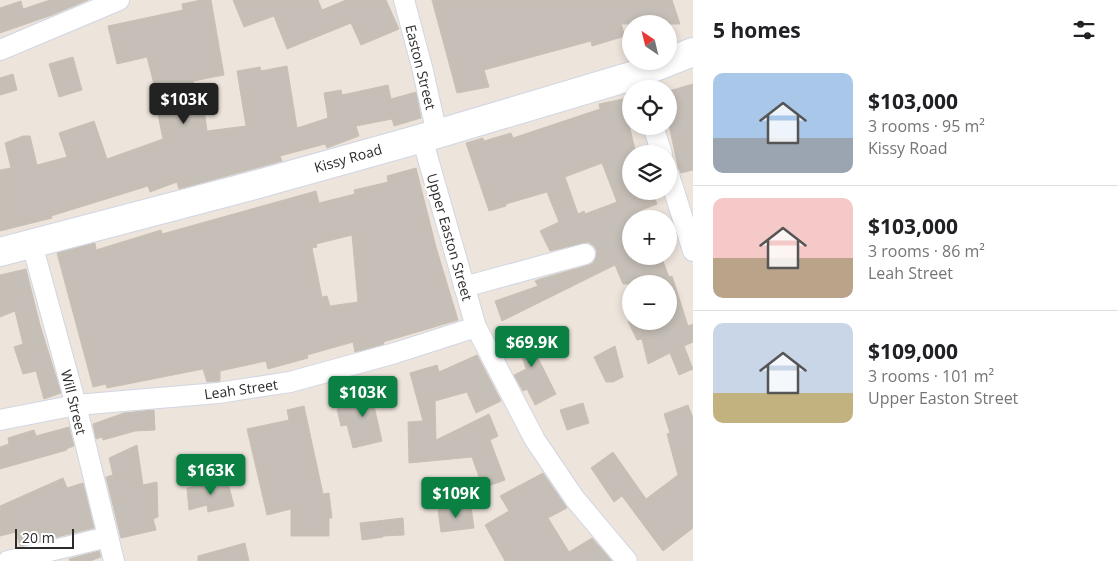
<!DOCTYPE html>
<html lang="en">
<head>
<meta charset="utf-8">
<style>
	body { margin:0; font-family:"Open Sans",sans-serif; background:#f6f6f6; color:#202124; height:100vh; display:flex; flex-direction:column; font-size:19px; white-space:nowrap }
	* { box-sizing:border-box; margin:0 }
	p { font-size:16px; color:#757577 }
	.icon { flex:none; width:28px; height:28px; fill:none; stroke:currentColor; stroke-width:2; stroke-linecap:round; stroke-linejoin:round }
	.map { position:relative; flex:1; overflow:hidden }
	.side { display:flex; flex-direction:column; background:#fff; width:425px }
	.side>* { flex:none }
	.needle { width:32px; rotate:325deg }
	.tools { position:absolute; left:622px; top:15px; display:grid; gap:10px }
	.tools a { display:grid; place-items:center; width:55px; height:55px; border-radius:50%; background:#fff; box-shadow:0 2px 8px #0003; font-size:25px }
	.scale { position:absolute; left:15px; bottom:12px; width:59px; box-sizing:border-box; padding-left:5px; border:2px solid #2b2b2b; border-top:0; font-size:14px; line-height:18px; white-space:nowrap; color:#2b2b2b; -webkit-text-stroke:4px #fff; paint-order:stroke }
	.price { position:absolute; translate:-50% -42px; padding:0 11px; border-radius:5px; background:#0b8043; color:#fff; font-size:16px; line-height:32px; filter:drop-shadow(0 1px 2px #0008) }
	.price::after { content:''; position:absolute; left:50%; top:30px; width:15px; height:11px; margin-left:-8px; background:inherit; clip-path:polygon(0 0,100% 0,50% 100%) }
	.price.active { background:#222; color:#fff }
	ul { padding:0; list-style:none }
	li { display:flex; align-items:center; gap:15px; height:125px; padding:0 20px }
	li+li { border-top:1px solid #e0e0e0 }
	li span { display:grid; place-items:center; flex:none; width:140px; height:100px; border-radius:10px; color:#555 }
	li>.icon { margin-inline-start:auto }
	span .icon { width:60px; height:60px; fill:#fffc; stroke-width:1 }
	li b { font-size:21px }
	h2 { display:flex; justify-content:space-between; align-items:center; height:60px; padding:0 20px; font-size:21px }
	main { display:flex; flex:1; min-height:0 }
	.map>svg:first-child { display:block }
	.building { fill:#c6bfb7; stroke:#c9c0b5; fill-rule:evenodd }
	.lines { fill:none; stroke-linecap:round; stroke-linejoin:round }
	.minor-casing { stroke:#d1d6e4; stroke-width:22 }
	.secondary-casing { stroke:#d1d6e4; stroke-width:30 }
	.minor { stroke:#fff; stroke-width:20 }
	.secondary { stroke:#fff; stroke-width:28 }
	.labels { text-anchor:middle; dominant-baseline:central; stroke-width:4.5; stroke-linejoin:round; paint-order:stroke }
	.street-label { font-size:14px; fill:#2b2b2b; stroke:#fff }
</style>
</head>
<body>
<main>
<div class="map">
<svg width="693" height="561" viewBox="0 0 693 561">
	<rect width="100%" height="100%" fill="#ede4dc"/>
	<g class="building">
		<path d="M50,0H88L52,15L0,33V8L21,1L23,9Z"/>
		<path d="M201,0H211L224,75L193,81L200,110L204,109L207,131L246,126L237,71L260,67L261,71L287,66L297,128L328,118L324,93L341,90L342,95L388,85L391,99L416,92L421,118L394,126L392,119L356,126L359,136L327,148L325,144L280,156L282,161L179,189L177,182L150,192L148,186L51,216L52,218L0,231V170L11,168L5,143L23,136H30L37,165L67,157L59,133L94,121L107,159L163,139L156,105L159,104L147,57L117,64L108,26L183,10L182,4Z"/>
		<path d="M233,0H318L322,10L346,0H386L399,29L361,45L351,23L287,49L274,16L244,27Z"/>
		<path d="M432,0H672L680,24H621L625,36L592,46L591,41L484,70L489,87L457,93Z"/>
		<path d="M73,57L82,90L59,97L49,64Z"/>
		<path d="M13,74L17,90L0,95V78Z"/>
		<path d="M693,84V170L681,173L678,167L669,125V91Z"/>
		<path d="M623,99L636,154H631V191H652L657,204L639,211L642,219H631V256H661L669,277L672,276L688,326L693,324V342L684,346L693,369L679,375L670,353L648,364L642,339L637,340L628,321H669V284H623L615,265L502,321L495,301L538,286L535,281L540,279L589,265L593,263L596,257L597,251L594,246L588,242L550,251L540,231L559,222L547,192L506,204V206L489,211L466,143L483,138L484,141L511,133L513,138L600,109L599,104ZM602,163L617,202L585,214L584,211L578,214L565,177Z"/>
		<path d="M416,168L436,247L458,320L383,342L384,344L355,352L353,342L307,355L308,358L268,369L266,361L220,371V381L207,382L203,369L107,388L106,384L93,387L57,253L95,243L96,250L161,230L162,234L316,191L319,203L355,194L354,190L388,182L387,176ZM352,235L358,302L330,306L327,296L322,297L312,248L317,247L316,244Z"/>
		<path d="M26,269L40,325L61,393L44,399L36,371L23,374L14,347L23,344L15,311L0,317V275Z"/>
		<path d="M522,326L526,333L535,330L541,348L534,350L556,394L535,405L527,389L523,391L514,375L526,369L513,330Z"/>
		<path d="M615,346L623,377L613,382H606L594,357Z"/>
		<path d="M477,355L501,401L476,413L467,392L435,401L436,440L489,414L498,436L490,440L505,480L483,488L472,457L409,463L408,422L423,421L410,373L437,365L439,372Z"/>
		<path d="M376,382L383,403L374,406L382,441L353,448L347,425L341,426L337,409L367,403L362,387Z"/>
		<path d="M583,403L589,423L567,430L560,410Z"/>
		<path d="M688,405L693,418V528L663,551L622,496L614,502L591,468L613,452L646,499L678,475L667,434L670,433L664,414Z"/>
		<path d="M304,406L323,494L329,493L332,518H329V536H291V509L267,515L247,429L289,420L287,410Z"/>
		<path d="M154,410L155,430L135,431L103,440L102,437L96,439L93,424L124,413Z"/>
		<path d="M69,427L74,446L66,449L67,450L0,469V447L9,444L8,438L34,430L36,436Z"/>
		<path d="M137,445L143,485L157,482L158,517L153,519L156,530L121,538L106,477L113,475L109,458Z"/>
		<path d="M543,473L567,508L548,518L569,552L592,538L612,561H505L485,525L509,511L500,496Z"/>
		<path d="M63,478L67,488L83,483L94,528L20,546L16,532L0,536V506Z"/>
		<path d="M227,479L234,506L208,512L207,505L189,510L187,488Z"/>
		<path d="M471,506L474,528L441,532L438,510Z"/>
		<path d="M403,518L404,535L383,536V537L362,540L360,523Z"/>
		<path d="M245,543L249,561H198V556Z"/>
		<path d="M99,551L101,557L90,561H70L69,559Z"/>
	</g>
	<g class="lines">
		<defs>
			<g id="minor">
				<path d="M404,0L422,67L437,134"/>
				<path d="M0,50L119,0"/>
				<path d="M653,126L662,154"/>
				<path d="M422,138L476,327L535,440L575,499L627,561"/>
				<path d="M669,175L693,251"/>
				<path d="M32,244L76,405L114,561"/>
				<path d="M464,287L585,254"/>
				<path d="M0,420L76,405L218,393L290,382L395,353L476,327"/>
				<path d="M8,561L108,537"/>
			</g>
			<path id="secondary" d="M0,252L251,186L437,134L635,75L693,52"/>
		</defs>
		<use href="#minor" class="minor-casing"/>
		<use href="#secondary" class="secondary-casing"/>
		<use href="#minor" class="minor"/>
		<use href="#secondary" class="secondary"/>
	</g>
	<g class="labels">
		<g class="street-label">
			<text transform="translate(421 67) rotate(76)">Easton Street</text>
			<text transform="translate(348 158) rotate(-16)">Kissy Road</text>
			<text transform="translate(450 237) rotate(74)">Upper Easton Street</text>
			<text transform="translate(241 389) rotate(-8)">Leah Street</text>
			<text transform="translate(74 402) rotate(76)">Will Street</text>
		</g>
	</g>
</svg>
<div class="tools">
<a><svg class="needle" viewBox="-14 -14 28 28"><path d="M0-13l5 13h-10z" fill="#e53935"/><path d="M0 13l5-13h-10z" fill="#757577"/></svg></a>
<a><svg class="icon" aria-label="locate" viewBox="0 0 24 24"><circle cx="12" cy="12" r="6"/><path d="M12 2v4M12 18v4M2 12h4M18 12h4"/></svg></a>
<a><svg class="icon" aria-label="layers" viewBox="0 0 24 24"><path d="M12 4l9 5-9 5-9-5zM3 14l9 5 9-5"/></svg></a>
<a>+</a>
<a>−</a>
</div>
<div class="scale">20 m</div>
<b class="price active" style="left:184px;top:125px">$103K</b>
<b class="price" style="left:532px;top:368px">$69.9K</b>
<b class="price" style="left:363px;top:418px">$103K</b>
<b class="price" style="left:211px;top:496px">$163K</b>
<b class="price" style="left:456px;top:519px">$109K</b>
</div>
<section class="side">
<h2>5 homes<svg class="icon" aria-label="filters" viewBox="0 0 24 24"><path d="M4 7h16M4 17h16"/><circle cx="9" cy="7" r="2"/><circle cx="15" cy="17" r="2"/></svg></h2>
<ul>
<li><span style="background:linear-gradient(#a9c7e8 65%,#9aa5b1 0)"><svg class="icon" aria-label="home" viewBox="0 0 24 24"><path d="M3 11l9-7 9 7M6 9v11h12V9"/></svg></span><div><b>$103,000</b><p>3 rooms · 95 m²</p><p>Kissy Road</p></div></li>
<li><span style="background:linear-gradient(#f6c9c9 60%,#b9a48a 0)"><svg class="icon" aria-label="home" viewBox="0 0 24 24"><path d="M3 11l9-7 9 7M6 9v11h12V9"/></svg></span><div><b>$103,000</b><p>3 rooms · 86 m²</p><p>Leah Street</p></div></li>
<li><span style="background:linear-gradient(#c9d6e8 70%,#c2b280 0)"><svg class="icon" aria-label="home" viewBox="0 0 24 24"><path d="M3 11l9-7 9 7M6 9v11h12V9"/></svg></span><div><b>$109,000</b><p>3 rooms · 101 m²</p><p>Upper Easton Street</p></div></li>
</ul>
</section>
</main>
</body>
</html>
